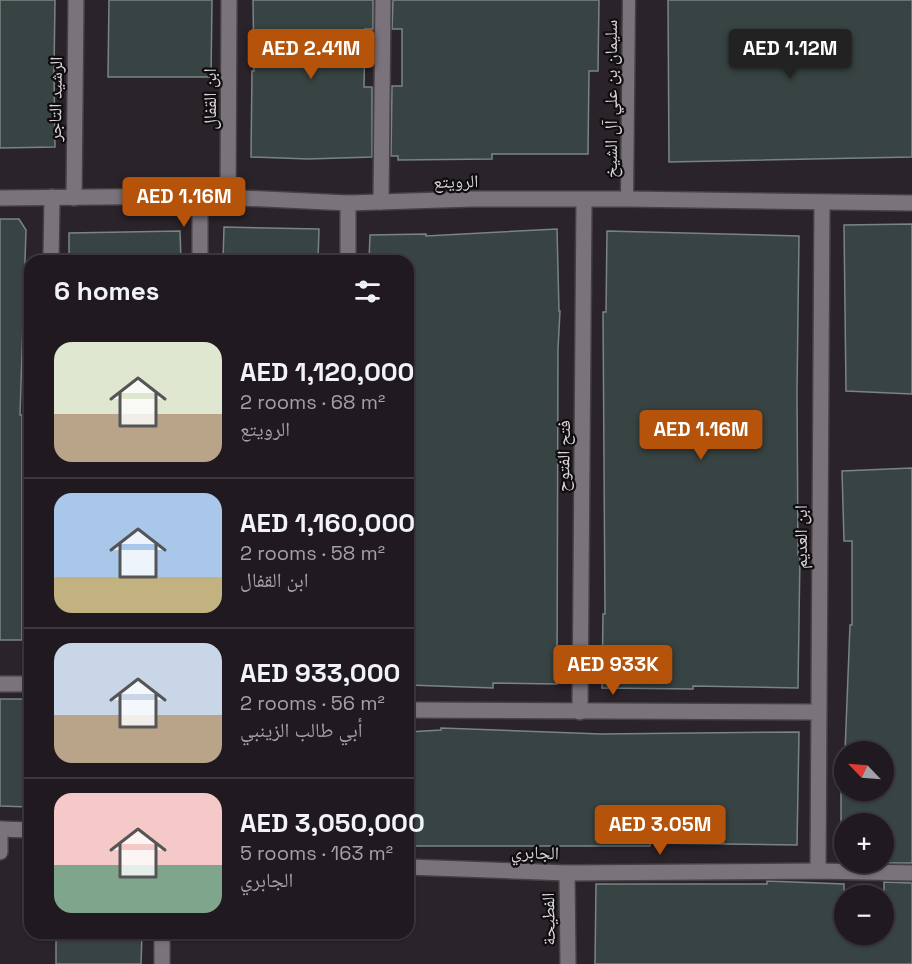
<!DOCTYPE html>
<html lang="en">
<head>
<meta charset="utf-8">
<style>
	body { margin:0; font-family:"Space Grotesk","Noto Naskh Arabic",sans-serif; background:#2d272d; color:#f1f3f6; height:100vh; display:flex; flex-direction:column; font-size:22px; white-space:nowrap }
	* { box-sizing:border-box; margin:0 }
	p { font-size:20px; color:#a2a1a5 }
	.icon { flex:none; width:33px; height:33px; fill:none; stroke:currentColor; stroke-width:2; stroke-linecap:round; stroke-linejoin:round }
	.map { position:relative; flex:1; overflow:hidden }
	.panel { position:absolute; left:24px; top:255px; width:390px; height:684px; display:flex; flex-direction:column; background:#201a20; border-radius:18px; box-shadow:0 2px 4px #0004,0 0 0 2px #3d383e }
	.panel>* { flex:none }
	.needle { width:39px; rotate:295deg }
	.buttons { position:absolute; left:834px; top:741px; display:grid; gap:12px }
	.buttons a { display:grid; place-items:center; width:60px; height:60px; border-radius:50%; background:#201a20; box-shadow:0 2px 4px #0004,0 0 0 2px #3d383e; font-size:30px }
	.price { position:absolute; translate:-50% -51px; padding:0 14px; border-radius:6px; background:#b45309; color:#fff; font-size:20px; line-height:39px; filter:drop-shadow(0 2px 3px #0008) }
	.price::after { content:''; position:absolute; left:50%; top:36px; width:18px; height:14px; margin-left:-9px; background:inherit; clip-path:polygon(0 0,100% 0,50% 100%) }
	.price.active { background:#222; color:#fff }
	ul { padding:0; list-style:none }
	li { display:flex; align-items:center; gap:18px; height:150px; padding:0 30px }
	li+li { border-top:2px solid #3d383e }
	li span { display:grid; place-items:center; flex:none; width:168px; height:120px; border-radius:18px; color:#555 }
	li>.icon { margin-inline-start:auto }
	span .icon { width:72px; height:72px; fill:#fffc; stroke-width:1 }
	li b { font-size:26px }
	h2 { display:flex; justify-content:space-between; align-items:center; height:72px; padding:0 30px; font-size:26px }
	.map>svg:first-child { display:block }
	.building { fill:#384443; stroke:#788584; stroke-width:1.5 }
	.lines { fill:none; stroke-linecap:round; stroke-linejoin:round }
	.service-casing { stroke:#454045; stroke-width:15 }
	.minor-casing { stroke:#454045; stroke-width:18 }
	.service { stroke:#7b737b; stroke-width:12 }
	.minor { stroke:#7b737b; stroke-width:15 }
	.labels { text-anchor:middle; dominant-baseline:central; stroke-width:4.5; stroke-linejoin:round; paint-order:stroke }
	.street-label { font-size:18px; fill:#d8d3d8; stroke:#100d10 }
</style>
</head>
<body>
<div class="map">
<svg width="912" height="964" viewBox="0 0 912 964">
	<rect width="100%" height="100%" fill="#2a232a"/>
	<g class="building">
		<path d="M0,0H55L54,72L55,147L0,148Z"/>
		<path d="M109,0H212L211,77H108Z"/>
		<path d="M253,0H373V29H365L364,87H372V157L308,159L251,157L252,71H254Z"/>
		<path d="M393,0H599L598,71H589L588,154H492V159L398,160V156H391L392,86H402V29H392Z"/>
		<path d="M668,0H912V157L669,162Z"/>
		<path d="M0,219H19L26,230L20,415H22V640H0Z"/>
		<path d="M912,224V394L846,391L844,225Z"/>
		<path d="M224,227L319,229L318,261H223Z"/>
		<path d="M557,229L559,311H560L558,349L557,684L493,683V688L408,685V261H369L370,235L426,234V236Z"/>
		<path d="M180,231L181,261H69V233Z"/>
		<path d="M607,231L799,236L797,392L798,555H800L798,688L693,686V689L602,688L603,614H605L603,312H606Z"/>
		<path d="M912,468V863H884V824H841V790H884V752H845L850,625H852V541H844L842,471Z"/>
		<path d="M0,699H30V807L0,806Z"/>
		<path d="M441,728L601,734L799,732L797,845L650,843V846H408V732L441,730Z"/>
		<path d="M767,881L844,884V934H884V882L912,883V964H595L596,884H767Z"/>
		<path d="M56,933H142L141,964H56Z"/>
	</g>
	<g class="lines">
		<defs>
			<path id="service" d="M627,199L629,0"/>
			<g id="minor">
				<path d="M0,198L200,196L348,203L472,199H627L912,203"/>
				<path d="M74,198L76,0"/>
				<path d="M228,198L229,0"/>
				<path d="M381,202L383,0"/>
				<path d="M51,261L52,197"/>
				<path d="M200,261V196"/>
				<path d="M348,261V203"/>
				<path d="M0,684H30"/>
				<path d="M408,710L818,712"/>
				<path d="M580,712L584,200"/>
				<path d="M0,829L30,830"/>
				<path d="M0,852V829"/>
				<path d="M408,867L567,873L818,871L912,873"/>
				<path d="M818,871L822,203"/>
				<path d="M567,873L568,964"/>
				<path d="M162,964V933"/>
			</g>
		</defs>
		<use href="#service" class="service-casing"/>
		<use href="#minor" class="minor-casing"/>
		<use href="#service" class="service"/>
		<use href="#minor" class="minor"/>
	</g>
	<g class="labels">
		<g class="street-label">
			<text transform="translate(55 99) rotate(-89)">الرشيد التاجر</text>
			<text transform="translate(209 99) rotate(-90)">ابن القفال</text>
			<text transform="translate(610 99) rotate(-90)">سليمان بن علي آل الشيخ</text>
			<text transform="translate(456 181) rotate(-1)">الرويتع</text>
			<text transform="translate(563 456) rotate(-89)">فتح الفتوح</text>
			<text transform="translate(800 537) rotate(-90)">ابن العديم</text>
			<text transform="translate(535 852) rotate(2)">الجابري</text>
			<text transform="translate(548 919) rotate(-91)">الفطيحة</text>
		</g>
	</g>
</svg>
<div class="buttons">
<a><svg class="needle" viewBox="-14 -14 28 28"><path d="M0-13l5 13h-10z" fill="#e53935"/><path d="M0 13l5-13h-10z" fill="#a2a1a5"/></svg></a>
<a>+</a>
<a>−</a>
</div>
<b class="price" style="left:311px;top:80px">AED 2.41M</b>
<b class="price active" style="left:790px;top:80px">AED 1.12M</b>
<b class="price" style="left:184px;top:228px">AED 1.16M</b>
<b class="price" style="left:701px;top:461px">AED 1.16M</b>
<b class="price" style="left:613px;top:696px">AED 933K</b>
<b class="price" style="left:660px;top:856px">AED 3.05M</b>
<section class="panel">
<h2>6 homes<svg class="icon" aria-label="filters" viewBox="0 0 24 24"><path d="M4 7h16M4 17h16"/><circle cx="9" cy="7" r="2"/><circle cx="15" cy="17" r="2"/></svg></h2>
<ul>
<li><span style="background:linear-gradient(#dfe7d0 60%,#b9a48a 0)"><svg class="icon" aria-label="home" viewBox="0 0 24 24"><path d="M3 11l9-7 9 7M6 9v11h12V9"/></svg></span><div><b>AED 1,120,000</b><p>2 rooms · 68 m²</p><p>الرويتع</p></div></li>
<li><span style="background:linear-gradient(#a9c7e8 70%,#c2b280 0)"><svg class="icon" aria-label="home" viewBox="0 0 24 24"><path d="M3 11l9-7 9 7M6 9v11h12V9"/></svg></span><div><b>AED 1,160,000</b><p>2 rooms · 58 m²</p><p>ابن القفال</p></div></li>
<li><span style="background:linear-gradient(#c9d6e8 60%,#b9a48a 0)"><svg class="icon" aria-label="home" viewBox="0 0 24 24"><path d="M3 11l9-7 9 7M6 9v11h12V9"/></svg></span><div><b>AED 933,000</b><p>2 rooms · 56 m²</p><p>أبي طالب الزينبي</p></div></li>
<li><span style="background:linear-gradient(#f6c9c9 60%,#7fa58c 0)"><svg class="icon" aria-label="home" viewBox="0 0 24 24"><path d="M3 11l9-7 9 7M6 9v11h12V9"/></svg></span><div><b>AED 3,050,000</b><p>5 rooms · 163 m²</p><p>الجابري</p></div></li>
</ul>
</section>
</div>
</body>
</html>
